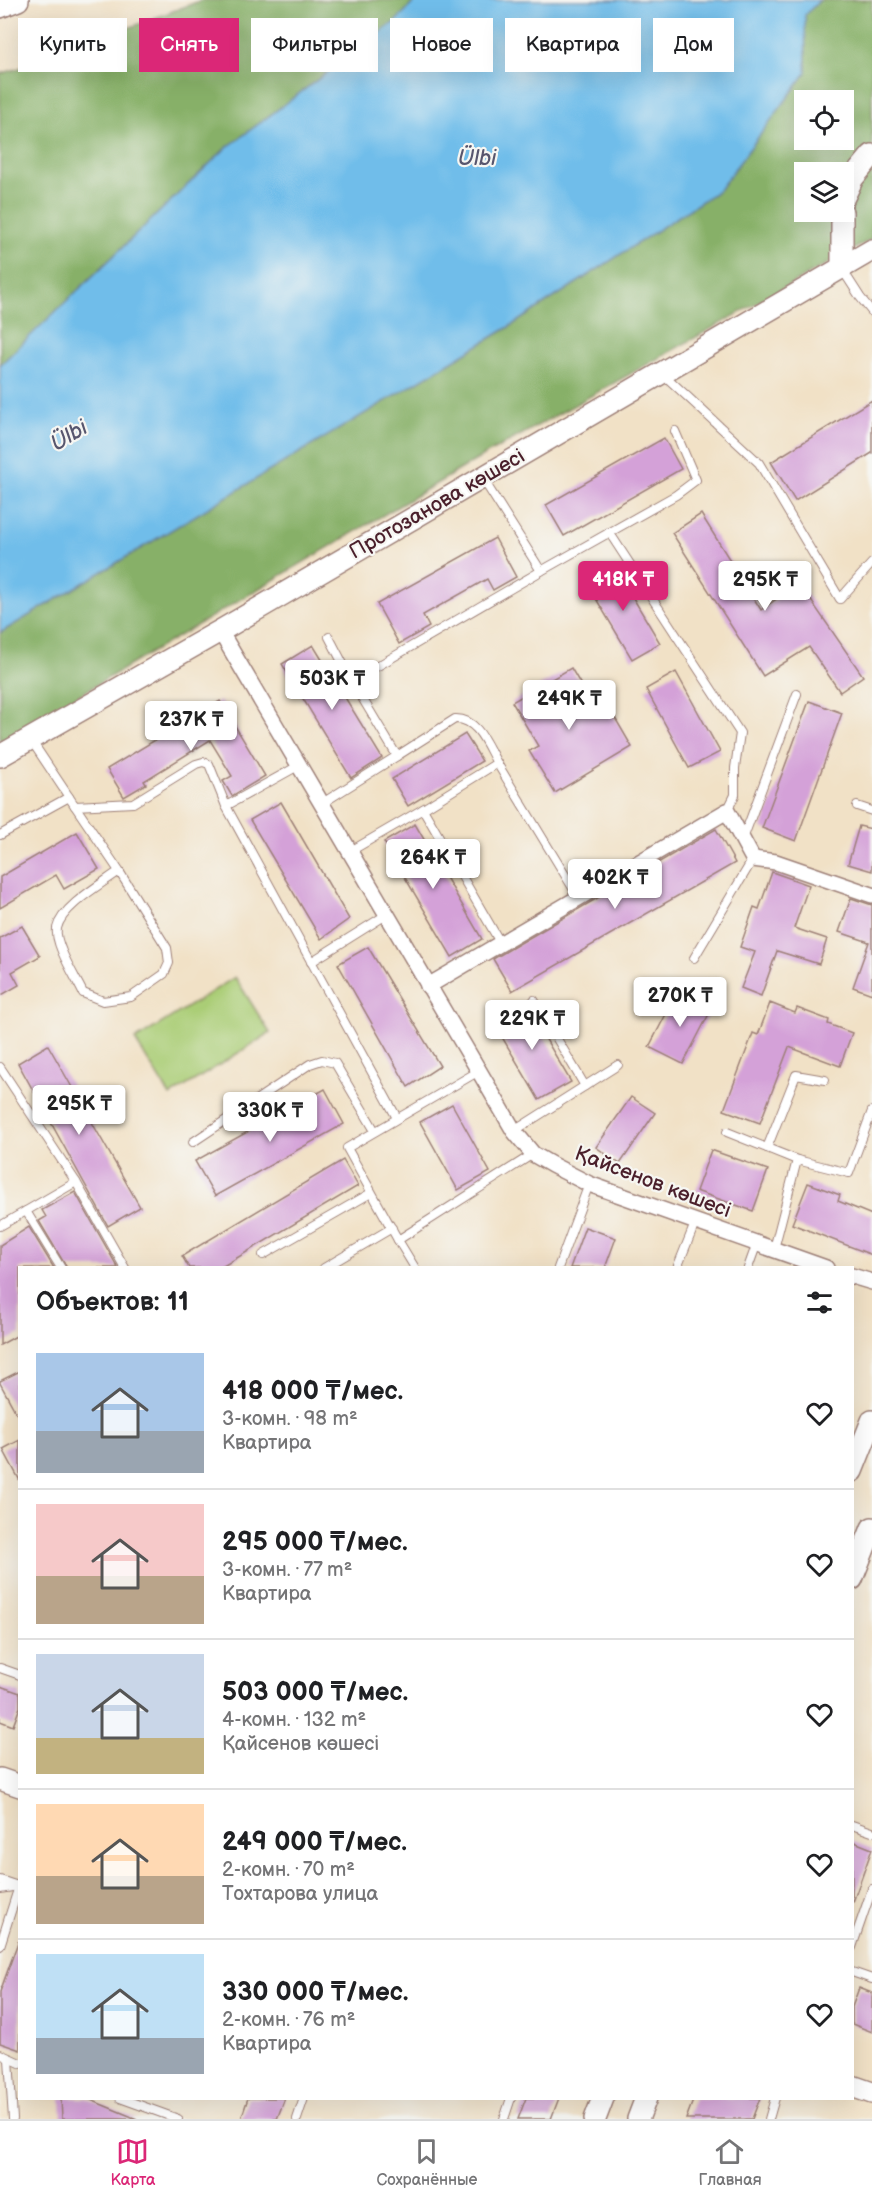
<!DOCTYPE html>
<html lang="ru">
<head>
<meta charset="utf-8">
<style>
	body { margin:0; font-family:"Balsamiq Sans",sans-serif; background:#f6f6f6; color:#202124; height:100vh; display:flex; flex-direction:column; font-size:22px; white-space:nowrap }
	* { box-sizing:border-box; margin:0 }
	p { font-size:20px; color:#757577 }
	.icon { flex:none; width:33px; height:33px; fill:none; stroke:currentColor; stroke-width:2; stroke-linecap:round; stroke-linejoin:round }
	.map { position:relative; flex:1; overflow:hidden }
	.sheet { position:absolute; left:18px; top:1266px; width:836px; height:834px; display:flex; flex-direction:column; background:#fff; border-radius:0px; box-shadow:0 6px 24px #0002 }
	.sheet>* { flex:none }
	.top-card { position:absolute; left:18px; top:18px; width:837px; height:54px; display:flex; gap:12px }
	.buttons { position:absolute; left:794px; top:90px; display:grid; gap:12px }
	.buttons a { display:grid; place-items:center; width:60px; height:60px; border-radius:0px; background:#fff; box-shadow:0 6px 24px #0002; font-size:30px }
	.price { position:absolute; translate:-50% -51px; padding:0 14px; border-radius:6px; background:#fff; color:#222; font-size:20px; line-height:39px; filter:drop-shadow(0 2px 3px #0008) }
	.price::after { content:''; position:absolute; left:50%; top:36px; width:18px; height:14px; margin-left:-9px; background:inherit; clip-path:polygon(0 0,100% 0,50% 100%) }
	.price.active { background:#db2777; color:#fff }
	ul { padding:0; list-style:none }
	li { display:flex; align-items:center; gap:18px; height:150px; padding:0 18px }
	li+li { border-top:2px solid #e0e0e0 }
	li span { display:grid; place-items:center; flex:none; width:168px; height:120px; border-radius:0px; color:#555 }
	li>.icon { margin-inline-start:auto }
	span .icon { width:72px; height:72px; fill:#fffc; stroke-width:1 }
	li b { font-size:26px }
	h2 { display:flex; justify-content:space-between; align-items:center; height:72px; padding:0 18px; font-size:26px }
	.chip { padding:0 21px; border-radius:0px; background:#fff; box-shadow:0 6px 24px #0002; font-size:21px; line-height:54px }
	.chip.active { background:#db2777; color:#fff }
	.tab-bar { display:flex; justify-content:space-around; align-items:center; height:84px; border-top:2px solid #e0e0e0; background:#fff; font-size:16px; color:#757577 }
	.tab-bar a { display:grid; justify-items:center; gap:3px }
	.tab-bar .active { color:#db2777 }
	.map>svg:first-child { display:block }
	.green { fill:#aacd76; stroke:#7a7650; stroke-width:1.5 }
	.forest { fill:#87b067; stroke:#686849; stroke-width:1.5; fill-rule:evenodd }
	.water { fill:#70bdea; stroke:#5d6e8a; stroke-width:1.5 }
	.building { fill:#d4a1d8 }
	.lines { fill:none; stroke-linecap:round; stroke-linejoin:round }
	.lane-casing { stroke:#9e8078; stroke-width:10 }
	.street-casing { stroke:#9e8078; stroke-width:18 }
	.secondary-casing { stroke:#9e8078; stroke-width:24 }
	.lane { stroke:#fff; stroke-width:8 }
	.street { stroke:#fff; stroke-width:15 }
	.secondary { stroke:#fff; stroke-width:21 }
	.labels { text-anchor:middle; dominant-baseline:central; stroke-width:4.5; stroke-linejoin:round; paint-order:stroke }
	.street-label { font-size:21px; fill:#4a1f2b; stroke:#f6f6f2 }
	.water-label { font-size:22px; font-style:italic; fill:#57566e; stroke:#f6f6f2 }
</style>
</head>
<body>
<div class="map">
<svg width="872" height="2119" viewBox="0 0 872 2119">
	<rect width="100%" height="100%" fill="#f6f6f2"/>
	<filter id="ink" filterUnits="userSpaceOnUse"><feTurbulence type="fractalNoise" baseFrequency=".0167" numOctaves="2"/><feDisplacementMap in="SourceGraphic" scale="12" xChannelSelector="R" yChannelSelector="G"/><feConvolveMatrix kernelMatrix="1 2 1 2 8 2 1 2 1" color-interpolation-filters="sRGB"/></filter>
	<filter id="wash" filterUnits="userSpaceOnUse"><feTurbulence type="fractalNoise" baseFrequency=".008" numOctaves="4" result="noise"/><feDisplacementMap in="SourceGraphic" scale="24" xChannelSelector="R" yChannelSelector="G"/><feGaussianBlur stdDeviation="1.35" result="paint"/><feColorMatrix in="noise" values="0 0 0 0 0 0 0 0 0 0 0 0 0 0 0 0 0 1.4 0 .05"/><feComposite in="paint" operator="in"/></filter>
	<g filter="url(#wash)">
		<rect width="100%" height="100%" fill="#f1e1c6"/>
		<path class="green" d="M235,977L270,1033L170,1096L135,1040Z"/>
		<g class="forest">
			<path d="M202,0H416L396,21L225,149L0,365V74L39,62Z"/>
			<path d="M820,0H872V239L483,456L0,742V633L512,325L719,190L806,73L805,15ZM804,100H843V140H804ZM804,172H843V212H804Z"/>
		</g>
		<path class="water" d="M416,0H820L805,15L806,73L719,190L512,325L0,633V365L225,149L396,21Z"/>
		<g id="blocks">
			<g class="building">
				<path d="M872,400V453L795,501L771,462Z"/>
				<path d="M664,438L681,469L564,536L546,505Z"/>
				<path d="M701,514L761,610L799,583L863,676L840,692L809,647L763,676L672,533Z"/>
				<path d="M495,538L516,577L493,590L487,579L423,615L429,627L399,644L377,604Z"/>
				<path d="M614,566L660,643L632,659L586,582Z"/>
				<path d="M313,645L382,758L351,778L282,664Z"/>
				<path d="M571,668L596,711L607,704L632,747L555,793L529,751L538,746L512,702Z"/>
				<path d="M676,672L720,752L689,768L646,689Z"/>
				<path d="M220,701L265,776L232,796L223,781L232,776L210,740L144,781L146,784L124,797L107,769Z"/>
				<path d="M809,701L842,713L796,841L762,828Z"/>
				<path d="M465,734L482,761L408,806L392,779Z"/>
				<path d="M281,802L349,919L321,939L250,820Z"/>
				<path d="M415,824L482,939L452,957L384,842Z"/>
				<path d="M859,826L872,829V871L848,864Z"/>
				<path d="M716,829L735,863L512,991L493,959Z"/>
				<path d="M77,832L99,869L64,889L56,875L0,908V877Z"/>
				<path d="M772,872L809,885L794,928L827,939L819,964L777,951L761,996L741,988L755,952L740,947L754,907L759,909Z"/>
				<path d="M851,898L872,905V994L853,987L869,942L839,932Z"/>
				<path d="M22,926L40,956L12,972L19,985L0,996V938Z"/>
				<path d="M368,947L440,1066L408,1087L338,964Z"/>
				<path d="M677,993L711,1010L683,1064L649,1047Z"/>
				<path d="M524,1002L571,1082L539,1100L492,1020Z"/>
				<path d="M770,1003L795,1013L797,1008L829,1020L828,1024L852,1033L840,1066L789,1047L760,1123L724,1110L753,1033L758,1035Z"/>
				<path d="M48,1045L140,1207L108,1226L18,1063Z"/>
				<path d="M325,1089L344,1124L215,1196L195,1161Z"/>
				<path d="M631,1097L655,1113L620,1164L596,1147Z"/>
				<path d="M452,1104L490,1172L458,1190L420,1122Z"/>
				<path d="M711,1150L768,1170L753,1211L696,1191Z"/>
				<path d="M343,1160L358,1186L220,1268H189L182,1256Z"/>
				<path d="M808,1183L840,1195L838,1201L872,1215V1255L792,1224Z"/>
				<path d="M75,1192L118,1268H67L39,1221L46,1217L42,1210Z"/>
				<path d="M29,1227L54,1268H20V1334L0,1345V1245Z"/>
				<path d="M585,1227L616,1238L605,1268H570Z"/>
				<path d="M20,1371V1420L0,1383V1381Z"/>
				<path d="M20,1440V1481L3,1449Z"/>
				<path d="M0,1686L20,1693V1707L13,1726L0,1721Z"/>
				<path d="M852,1841L872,1849L853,1902H852Z"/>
				<path d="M18,1942L20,1943V2050L0,2043V1992Z"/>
				<path d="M859,1988L872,1993V2032L852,2024V2007Z"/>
				<path d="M61,2098H86L137,2119H62Z"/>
				<path d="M248,2098H285L277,2119H241Z"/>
				<path d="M526,2098H559L551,2119H518Z"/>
				<path d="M694,2098H760L752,2119H686Z"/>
			</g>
		</g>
	</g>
	<g filter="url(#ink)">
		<use href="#blocks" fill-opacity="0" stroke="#9e8078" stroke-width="1.5"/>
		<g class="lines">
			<defs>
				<g id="lane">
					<path d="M842,269L860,297L872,312"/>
					<path d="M663,374L759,463L840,599L872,563"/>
					<path d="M609,532L740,733L735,768V795L727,811"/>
					<path d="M541,571L676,495L696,480L675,431"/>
					<path d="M329,637L352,681"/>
					<path d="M31,740L75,806L133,803L196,764L203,762L209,764L226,806L298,766"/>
					<path d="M397,756L455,719C478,718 487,746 497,763"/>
					<path d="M321,804L397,756L352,681L541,571L483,479"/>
					<path d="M75,806L119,871L167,948L169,963L164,974L131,997L103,1001L83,993C76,978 54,944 57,928C62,906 102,884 119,871"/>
					<path d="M226,806L397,1118"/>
					<path d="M857,806L872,811"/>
					<path d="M423,809L497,763L579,898"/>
					<path d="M0,835L69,797"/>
					<path d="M743,839L797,694"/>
					<path d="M349,852L423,809L501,944"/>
					<path d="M694,958L753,859"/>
					<path d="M311,962L386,915"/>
					<path d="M534,1000L585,1086"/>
					<path d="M0,1067L76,1182L0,1226"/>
					<path d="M514,1131L618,1065"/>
					<path d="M727,1132L797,1160L774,1249"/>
					<path d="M193,1142L310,1064L322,1060L335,1063L375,1131"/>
					<path d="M767,1148L796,1075L825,1080"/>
					<path d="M797,1160L849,1173L872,1111"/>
					<path d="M76,1182L125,1268"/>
					<path d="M26,1211L61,1268"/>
					<path d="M398,1240L347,1148L479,1071"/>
					<path d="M263,1255L371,1193"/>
					<path d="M324,1268L392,1228"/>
					<path d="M415,1268L398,1240L533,1154"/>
					<path d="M558,1268L589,1184"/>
					<path d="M677,1268L696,1221"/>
					<path d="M748,1268L757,1243"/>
					<path d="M0,1668L20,1675"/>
					<path d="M852,1825L872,1832"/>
					<path d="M0,1880L18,1886L0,1889"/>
					<path d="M0,1946L20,1883"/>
					<path d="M852,1947L872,1889"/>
					<path d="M852,1972L872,1979"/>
					<path d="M0,2054L20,2063"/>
					<path d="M9,2059L13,2119"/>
					<path d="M120,2098L178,2119"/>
					<path d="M297,2119L304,2098"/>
					<path d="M504,2119L511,2098"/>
					<path d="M769,2119L775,2098"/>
				</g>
				<g id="street">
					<path d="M220,631L479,1071L514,1131L533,1154L552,1165L589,1184L826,1268"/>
					<path d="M428,986L727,811L753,859L776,862L872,895"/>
					<path d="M852,1276L872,1282"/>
				</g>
				<g id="secondary">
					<path d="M0,7L18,0"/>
					<path d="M843,199L853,178L872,155"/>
					<path d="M842,268V212"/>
					<path d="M0,756L220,631L872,250"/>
					<path d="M852,1471L872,1421"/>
					<path d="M852,1579L872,1528"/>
					<path d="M0,1779L20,1786"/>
					<path d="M852,2086L872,2093"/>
					<path d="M595,2119L603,2098"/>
					<path d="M638,2119L646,2098"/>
				</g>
			</defs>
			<use href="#lane" class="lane-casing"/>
			<use href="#street" class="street-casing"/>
			<use href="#secondary" class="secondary-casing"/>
			<use href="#lane" class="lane"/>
			<use href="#street" class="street"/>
			<use href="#secondary" class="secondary"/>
		</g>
	</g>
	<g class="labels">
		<g class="street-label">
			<text transform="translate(437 504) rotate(-30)">Протозанова көшесі</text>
			<text transform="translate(653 1182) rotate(21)">Қайсенов көшесі</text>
		</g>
		<g class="water-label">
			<text x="477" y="158">Ülbi</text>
			<text transform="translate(69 436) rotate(-31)">Ülbi</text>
		</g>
	</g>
</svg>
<div class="buttons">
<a><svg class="icon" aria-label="locate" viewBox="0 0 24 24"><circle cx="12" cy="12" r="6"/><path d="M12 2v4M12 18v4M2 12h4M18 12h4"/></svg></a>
<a><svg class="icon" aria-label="layers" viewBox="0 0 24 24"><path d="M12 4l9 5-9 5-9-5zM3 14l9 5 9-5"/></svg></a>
</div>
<b class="price active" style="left:623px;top:612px">418K ₸</b>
<b class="price" style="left:765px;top:612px">295K ₸</b>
<b class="price" style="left:332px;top:711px">503K ₸</b>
<b class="price" style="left:569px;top:731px">249K ₸</b>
<b class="price" style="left:191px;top:752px">237K ₸</b>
<b class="price" style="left:433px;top:890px">264K ₸</b>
<b class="price" style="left:615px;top:910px">402K ₸</b>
<b class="price" style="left:680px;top:1028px">270K ₸</b>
<b class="price" style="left:532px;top:1051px">229K ₸</b>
<b class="price" style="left:79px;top:1136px">295K ₸</b>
<b class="price" style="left:270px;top:1143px">330K ₸</b>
<div class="top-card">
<a class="chip">Купить</a>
<a class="chip active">Снять</a>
<a class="chip">Фильтры</a>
<a class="chip">Новое</a>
<a class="chip">Квартира</a>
<a class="chip">Дом</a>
</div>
<section class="sheet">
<h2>Объектов: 11<svg class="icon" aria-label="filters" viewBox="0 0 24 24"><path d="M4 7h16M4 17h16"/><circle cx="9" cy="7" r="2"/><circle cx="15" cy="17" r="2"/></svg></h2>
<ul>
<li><span style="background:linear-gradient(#a9c7e8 65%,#9aa5b1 0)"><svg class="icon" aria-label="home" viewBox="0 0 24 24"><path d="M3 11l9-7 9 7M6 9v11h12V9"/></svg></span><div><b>418 000 ₸/мес.</b><p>3-комн. · 98 m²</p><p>Квартира</p></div><svg class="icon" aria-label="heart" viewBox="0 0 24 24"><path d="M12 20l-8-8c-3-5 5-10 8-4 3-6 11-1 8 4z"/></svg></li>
<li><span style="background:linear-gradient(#f6c9c9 60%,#b9a48a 0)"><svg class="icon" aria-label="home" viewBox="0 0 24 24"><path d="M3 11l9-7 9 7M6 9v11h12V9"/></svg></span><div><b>295 000 ₸/мес.</b><p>3-комн. · 77 m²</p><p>Квартира</p></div><svg class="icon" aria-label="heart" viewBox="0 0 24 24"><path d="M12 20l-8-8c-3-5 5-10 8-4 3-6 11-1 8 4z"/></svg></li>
<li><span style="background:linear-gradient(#c9d6e8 70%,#c2b280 0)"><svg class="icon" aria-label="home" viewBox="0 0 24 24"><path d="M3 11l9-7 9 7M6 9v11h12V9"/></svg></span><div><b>503 000 ₸/мес.</b><p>4-комн. · 132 m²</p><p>Қайсенов көшесі</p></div><svg class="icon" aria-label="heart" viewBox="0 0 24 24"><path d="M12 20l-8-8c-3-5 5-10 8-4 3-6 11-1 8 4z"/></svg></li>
<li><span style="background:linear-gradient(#ffd9b3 60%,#b9a48a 0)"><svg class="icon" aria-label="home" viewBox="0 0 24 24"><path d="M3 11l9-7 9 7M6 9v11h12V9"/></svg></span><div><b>249 000 ₸/мес.</b><p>2-комн. · 70 m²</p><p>Тохтарова улица</p></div><svg class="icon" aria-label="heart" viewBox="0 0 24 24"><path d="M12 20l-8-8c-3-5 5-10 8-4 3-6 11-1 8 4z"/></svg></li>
<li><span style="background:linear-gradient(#bfe0f5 70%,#9aa5b1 0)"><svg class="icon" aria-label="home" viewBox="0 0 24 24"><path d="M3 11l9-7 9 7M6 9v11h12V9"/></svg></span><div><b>330 000 ₸/мес.</b><p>2-комн. · 76 m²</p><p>Квартира</p></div><svg class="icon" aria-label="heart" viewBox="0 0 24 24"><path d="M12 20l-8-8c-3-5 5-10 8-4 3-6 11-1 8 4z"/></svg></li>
</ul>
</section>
</div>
<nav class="tab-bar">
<a class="active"><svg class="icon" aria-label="map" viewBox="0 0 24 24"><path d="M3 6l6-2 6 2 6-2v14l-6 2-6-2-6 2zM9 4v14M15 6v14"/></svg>Карта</a>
<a><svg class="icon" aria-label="saved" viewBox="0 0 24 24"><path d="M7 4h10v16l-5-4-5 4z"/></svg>Сохранённые</a>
<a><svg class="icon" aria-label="home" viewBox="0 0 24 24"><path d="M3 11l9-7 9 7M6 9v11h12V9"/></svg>Главная</a>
</nav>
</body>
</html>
